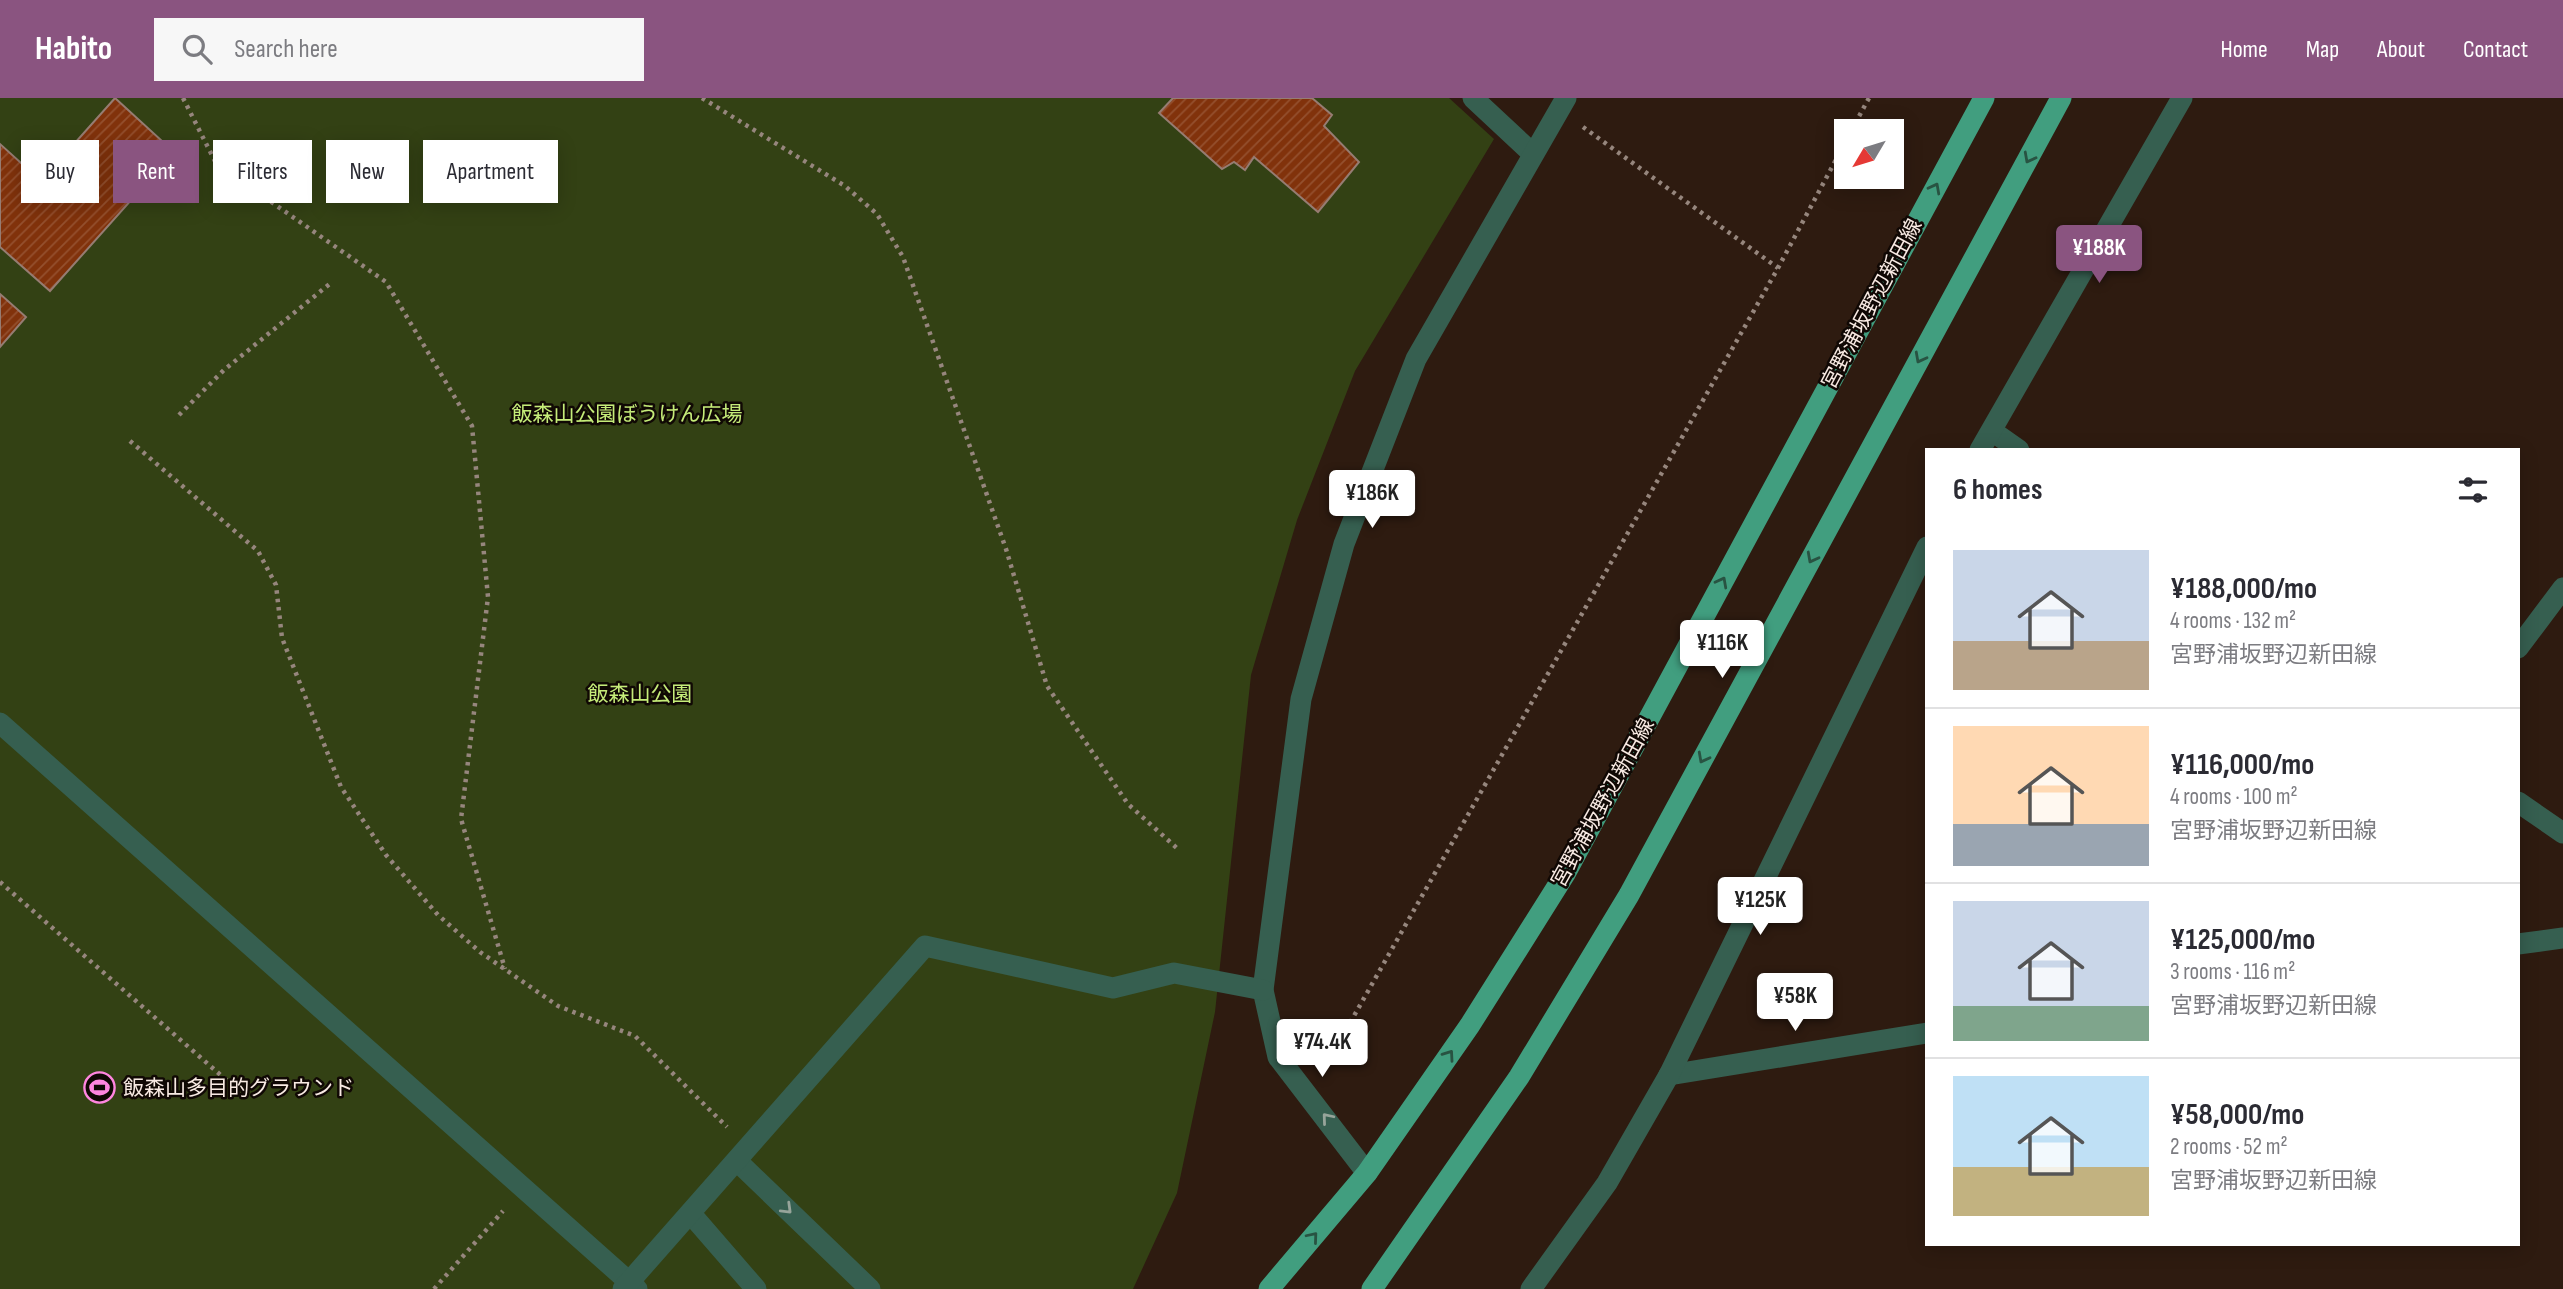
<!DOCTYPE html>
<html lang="en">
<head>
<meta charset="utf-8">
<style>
	body { margin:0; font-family:"Sofia Sans Condensed","Noto Sans JP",sans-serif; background:#f7f7f7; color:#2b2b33; height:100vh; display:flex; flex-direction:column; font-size:26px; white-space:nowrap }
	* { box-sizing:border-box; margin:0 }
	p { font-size:23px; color:#7c7c81 }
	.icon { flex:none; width:38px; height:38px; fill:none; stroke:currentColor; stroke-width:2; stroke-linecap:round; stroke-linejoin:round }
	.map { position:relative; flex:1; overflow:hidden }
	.details { position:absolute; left:1925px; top:350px; width:595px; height:798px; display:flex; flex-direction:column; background:#fff; border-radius:0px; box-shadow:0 4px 18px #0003 }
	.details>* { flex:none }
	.hud { position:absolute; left:21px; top:42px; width:665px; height:63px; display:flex; gap:14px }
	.needle { width:46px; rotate:232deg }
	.fabs { position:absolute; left:1834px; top:21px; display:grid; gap:14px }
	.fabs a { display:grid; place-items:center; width:70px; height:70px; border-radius:0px; background:#fff; box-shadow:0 4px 18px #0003; font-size:35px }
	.price { position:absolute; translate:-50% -60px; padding:0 16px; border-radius:7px; background:#fff; color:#222; font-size:23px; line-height:46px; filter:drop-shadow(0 2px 4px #0008) }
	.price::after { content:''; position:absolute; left:50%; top:42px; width:21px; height:16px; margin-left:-10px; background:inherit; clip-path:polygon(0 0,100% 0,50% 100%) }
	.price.active { background:#8a5480; color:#fff }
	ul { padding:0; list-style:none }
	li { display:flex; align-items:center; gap:21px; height:175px; padding:0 28px }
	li+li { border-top:2px solid #e1e1e2 }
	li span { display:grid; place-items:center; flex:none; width:196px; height:140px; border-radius:0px; color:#555 }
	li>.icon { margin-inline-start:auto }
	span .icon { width:84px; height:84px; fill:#fffc; stroke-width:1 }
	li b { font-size:30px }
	h2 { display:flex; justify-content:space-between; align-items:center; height:84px; padding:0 28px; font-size:30px }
	.pill { padding:0 24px; border-radius:0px; background:#fff; box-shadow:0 4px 18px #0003; font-size:24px; line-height:63px }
	.pill.active { background:#8a5480; color:#fff }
	header { display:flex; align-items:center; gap:42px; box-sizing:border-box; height:98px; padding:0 35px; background:#8a5480; color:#fff }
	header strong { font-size:33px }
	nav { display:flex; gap:38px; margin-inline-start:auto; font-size:24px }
	.search { width:490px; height:63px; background:#f7f7f7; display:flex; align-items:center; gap:18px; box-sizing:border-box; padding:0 24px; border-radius:0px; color:#7c7c81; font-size:26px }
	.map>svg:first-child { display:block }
	.green { fill:#334114 }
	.building { fill:url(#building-hatch); stroke:#967c72; stroke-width:2 }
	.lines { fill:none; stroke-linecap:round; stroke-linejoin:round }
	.path { stroke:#96867d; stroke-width:4.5; stroke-dasharray:3.5 5; stroke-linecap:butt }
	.minor { stroke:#365f50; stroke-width:21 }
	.major { stroke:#419e7f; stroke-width:21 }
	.oneway { stroke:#285342 }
	.oneway2 { stroke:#97a49a }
	.labels { text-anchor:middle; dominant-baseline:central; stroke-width:5; stroke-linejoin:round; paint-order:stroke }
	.street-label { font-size:21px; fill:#f8eae3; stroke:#100804 }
	.park-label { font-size:21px; fill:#c5ec79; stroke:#100804 }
	.poi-label { font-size:21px; fill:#f8eae3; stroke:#100804; text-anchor:start }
</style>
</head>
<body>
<header>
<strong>Habito</strong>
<div class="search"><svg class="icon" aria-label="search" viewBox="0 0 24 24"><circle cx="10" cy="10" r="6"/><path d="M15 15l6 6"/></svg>Search here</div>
<nav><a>Home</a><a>Map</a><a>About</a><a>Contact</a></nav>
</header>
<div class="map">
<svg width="2563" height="1191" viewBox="0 0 2563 1191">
	<defs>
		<pattern id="building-hatch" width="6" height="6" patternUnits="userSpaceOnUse" patternTransform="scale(1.75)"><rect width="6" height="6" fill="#81320b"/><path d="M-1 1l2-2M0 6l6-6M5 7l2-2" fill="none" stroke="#94502e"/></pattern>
	</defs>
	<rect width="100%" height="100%" fill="#2e1b10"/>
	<path class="green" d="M0,0H1449L1494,41L1355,273L1297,422L1251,577L1215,914L1177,1095L1133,1191H0Z"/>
	<g class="building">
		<path d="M115,0L174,54L50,193L0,149V46L41,83Z"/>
		<path d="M1173,0H1312L1332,17L1324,28L1359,64L1318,114L1254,59L1245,72L1234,64L1222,71L1159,15Z"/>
		<path d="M0,196L26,219L0,249Z"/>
	</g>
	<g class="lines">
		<g class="path">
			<path d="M183,0L226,85L257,94L386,184L472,328L488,499L461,721L505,871"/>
			<path d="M702,0L845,88L877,116L903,159L1006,451L1047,588L1128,706L1179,752"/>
			<path d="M1583,29L1778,170"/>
			<path d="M1851,33L1869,0"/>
			<path d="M179,317L224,272L332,184"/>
			<path d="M130,343L258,453L276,487L282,540L341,689L386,757L438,817L480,854L558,908L635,938L727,1029"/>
			<path d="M0,784L248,1001"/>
			<path d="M1325,969L1778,170L1846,43"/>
			<path d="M434,1191L503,1113"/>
		</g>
		<g class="minor">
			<path d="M1473,0L1533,56"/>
			<path d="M1992,333L2019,352"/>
			<path d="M1980,352L2182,0"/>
			<path d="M2518,550L2563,490"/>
			<path d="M0,625L637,1191"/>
			<path d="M2518,704L2563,735"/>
			<path d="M2518,846L2563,840"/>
			<path d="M1669,977L1927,935"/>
			<path d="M737,1063L870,1191"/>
			<path d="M1367,1075L1278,959L1263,892L1301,601L1344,446L1416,261L1566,0"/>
			<path d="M691,1116L756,1191"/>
			<path d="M623,1191L925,848L1113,890L1174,875L1263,892"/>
			<path d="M1531,1191L1607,1085L1669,977L1927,449"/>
		</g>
		<g class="major">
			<path d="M1269,1191L1367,1075L1470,927L1565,776L1984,0"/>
			<path d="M1372,1191L1519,979L1629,797L2061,0"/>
		</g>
	</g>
	<defs><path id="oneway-chevron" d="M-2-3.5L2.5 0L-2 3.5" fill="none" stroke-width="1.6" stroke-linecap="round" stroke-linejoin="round" transform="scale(1.75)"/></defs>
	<g class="oneway">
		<use href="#oneway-chevron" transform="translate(2029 60) rotate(118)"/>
		<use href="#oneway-chevron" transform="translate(1935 90) rotate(-62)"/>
		<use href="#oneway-chevron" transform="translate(1920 260) rotate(118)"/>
		<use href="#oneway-chevron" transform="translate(1812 460) rotate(118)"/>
		<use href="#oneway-chevron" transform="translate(1722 484) rotate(-62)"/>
		<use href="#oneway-chevron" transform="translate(1703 660) rotate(118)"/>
		<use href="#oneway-chevron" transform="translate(1449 957) rotate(-55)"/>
		<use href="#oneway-chevron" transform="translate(1313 1139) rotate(-50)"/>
	</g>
	<g class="oneway2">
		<use href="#oneway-chevron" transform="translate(1327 1020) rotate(-130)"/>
		<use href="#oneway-chevron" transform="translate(787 1111) rotate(44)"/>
	</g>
	<defs>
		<symbol id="stadium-ring" viewBox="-11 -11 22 22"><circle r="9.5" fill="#100804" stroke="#ff85df" stroke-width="1.5"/><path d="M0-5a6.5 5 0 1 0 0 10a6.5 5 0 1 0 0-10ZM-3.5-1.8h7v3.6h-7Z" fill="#ff85df"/></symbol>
	</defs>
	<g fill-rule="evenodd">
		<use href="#stadium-ring" x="82" y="972" width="35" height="35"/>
	</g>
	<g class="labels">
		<g class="street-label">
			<text transform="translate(1872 206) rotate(-62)">宮野浦坂野辺新田線</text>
			<text transform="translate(1603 705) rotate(-61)">宮野浦坂野辺新田線</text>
		</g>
		<g class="park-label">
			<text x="627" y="316">飯森山公園ぼうけん広場</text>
			<text x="640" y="596">飯森山公園</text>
		</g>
		<g class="poi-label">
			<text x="123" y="990">飯森山多目的グラウンド</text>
		</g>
	</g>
</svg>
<div class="fabs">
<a><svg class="needle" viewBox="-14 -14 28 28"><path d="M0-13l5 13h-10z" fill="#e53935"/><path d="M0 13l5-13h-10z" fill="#7c7c81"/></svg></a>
</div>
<b class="price active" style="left:2099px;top:187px">¥188K</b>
<b class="price" style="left:1372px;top:432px">¥186K</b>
<b class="price" style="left:1722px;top:582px">¥116K</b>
<b class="price" style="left:1760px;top:839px">¥125K</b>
<b class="price" style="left:1795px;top:935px">¥58K</b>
<b class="price" style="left:1322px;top:981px">¥74.4K</b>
<div class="hud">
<a class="pill">Buy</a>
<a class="pill active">Rent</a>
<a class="pill">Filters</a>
<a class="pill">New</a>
<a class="pill">Apartment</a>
</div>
<section class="details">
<h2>6 homes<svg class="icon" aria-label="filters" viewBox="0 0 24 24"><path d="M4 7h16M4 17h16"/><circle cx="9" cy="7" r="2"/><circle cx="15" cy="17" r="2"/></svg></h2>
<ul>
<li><span style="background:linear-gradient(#c9d6e8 65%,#b9a48a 0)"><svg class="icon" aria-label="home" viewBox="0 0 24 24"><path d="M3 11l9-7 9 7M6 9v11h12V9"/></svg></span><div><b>¥188,000/mo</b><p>4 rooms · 132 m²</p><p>宮野浦坂野辺新田線</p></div></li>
<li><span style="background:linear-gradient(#ffd9b3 70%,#9aa5b1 0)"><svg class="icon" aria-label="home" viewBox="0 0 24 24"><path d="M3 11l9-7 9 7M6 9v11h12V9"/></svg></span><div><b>¥116,000/mo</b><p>4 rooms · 100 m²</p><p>宮野浦坂野辺新田線</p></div></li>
<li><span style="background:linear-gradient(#c9d6e8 75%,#7fa58c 0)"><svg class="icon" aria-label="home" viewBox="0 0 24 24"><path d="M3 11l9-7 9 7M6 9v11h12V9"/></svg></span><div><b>¥125,000/mo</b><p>3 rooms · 116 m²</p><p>宮野浦坂野辺新田線</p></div></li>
<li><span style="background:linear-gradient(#bfe0f5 65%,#c2b280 0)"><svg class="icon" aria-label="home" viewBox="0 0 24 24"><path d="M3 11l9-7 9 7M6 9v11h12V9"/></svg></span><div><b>¥58,000/mo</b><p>2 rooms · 52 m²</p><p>宮野浦坂野辺新田線</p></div></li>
</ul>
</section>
</div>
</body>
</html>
